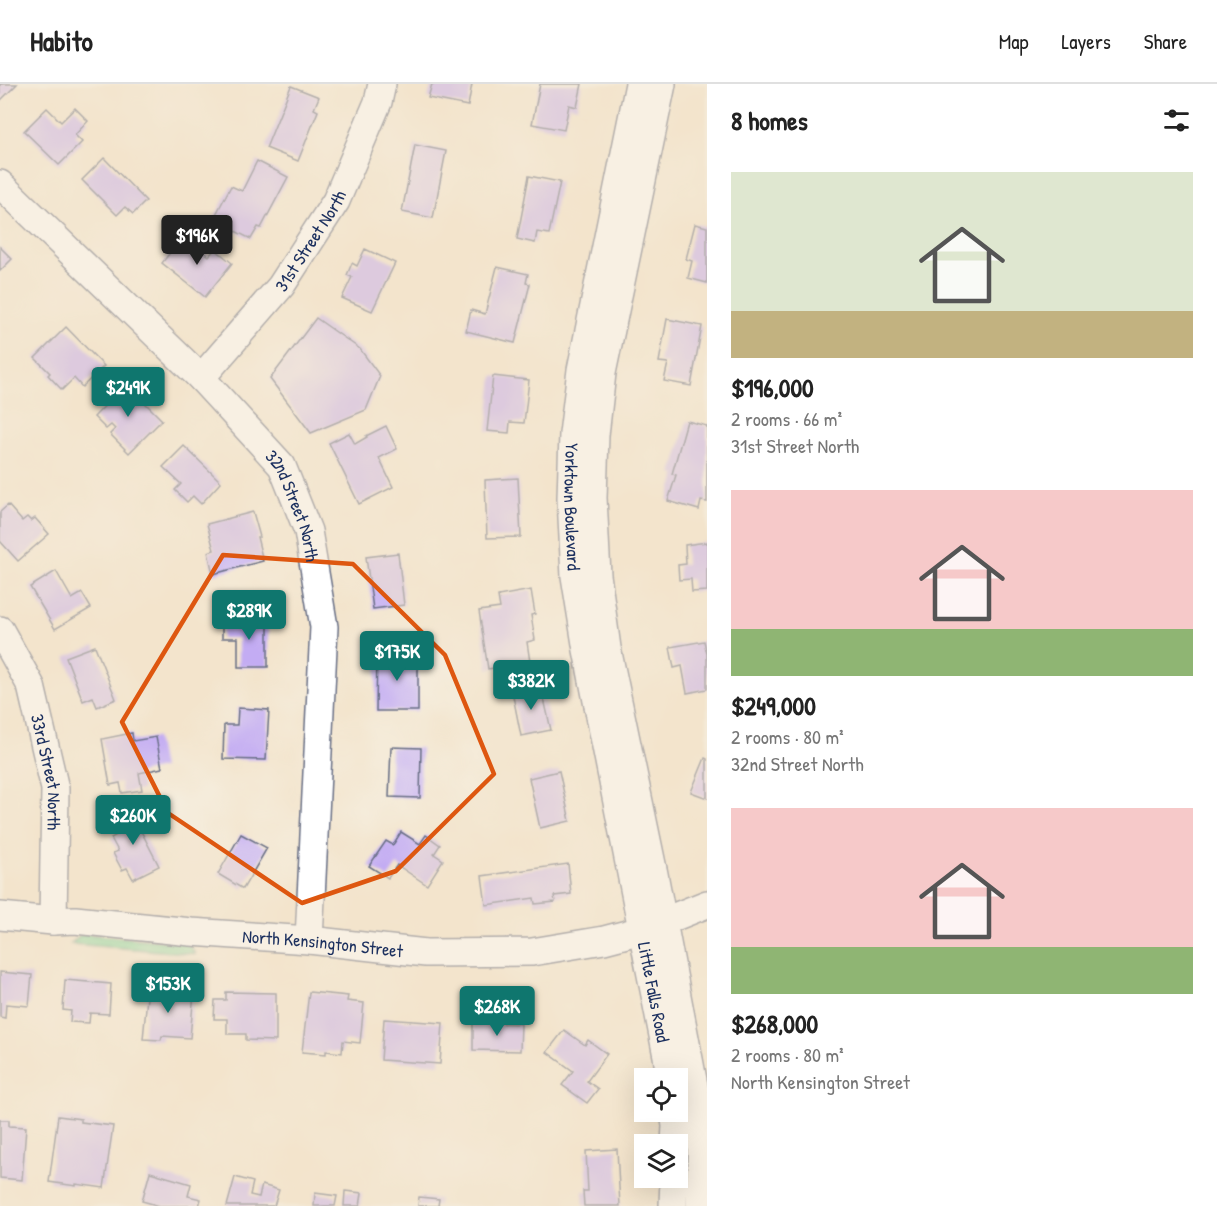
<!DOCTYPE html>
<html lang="en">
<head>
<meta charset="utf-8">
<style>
	body { margin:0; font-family:"Patrick Hand",sans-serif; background:#f6f6f6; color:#222; height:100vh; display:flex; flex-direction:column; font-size:22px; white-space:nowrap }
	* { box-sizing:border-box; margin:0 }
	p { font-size:20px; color:#767676 }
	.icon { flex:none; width:33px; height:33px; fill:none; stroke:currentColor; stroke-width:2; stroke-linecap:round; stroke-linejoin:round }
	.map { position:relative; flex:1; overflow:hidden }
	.panel { display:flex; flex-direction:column; background:#fff; width:510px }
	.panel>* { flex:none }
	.tools { position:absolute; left:634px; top:984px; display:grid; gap:12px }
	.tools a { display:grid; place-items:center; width:54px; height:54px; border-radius:0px; background:#fff; box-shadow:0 6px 24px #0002; font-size:30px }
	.price { position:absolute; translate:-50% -51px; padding:0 14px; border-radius:6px; background:#0f766e; color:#fff; font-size:20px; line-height:39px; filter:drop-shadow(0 2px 3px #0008) }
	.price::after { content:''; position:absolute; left:50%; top:36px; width:18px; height:14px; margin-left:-9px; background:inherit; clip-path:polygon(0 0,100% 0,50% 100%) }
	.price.active { background:#222; color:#fff }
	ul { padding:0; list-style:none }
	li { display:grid; align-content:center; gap:12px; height:318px; padding:0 24px }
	li span { display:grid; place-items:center; height:186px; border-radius:0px; color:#555 }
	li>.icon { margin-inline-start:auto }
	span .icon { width:108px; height:108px; fill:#fffc; stroke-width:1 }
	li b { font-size:26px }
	h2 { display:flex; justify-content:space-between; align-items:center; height:72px; padding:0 24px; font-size:26px }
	header { display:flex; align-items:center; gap:36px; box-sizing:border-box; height:84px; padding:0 30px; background:#fff; border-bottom:2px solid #e0e0e0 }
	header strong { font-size:28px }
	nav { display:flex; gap:33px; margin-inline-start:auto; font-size:21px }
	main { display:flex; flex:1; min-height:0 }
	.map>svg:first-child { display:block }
	.green { fill:#7dd59a; stroke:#4c827c; stroke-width:1.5 }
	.building { fill:#c3acf3 }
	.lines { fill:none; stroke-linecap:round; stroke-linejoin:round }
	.minor-casing { stroke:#676e84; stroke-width:30 }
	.minor { stroke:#fff; stroke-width:27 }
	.marked { fill:none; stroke:#de5710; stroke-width:4.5; stroke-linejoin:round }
	.labels { text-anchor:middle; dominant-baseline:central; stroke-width:6; stroke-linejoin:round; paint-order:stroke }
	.street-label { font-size:18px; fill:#1b2f5e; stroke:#f7f3e8 }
</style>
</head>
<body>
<header>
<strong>Habito</strong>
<nav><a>Map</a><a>Layers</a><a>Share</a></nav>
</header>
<main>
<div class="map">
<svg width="707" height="1122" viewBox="0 0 707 1122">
	<rect width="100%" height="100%" fill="#f7f3e8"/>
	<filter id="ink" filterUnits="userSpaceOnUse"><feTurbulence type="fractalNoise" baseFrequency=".0167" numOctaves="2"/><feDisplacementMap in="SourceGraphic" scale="12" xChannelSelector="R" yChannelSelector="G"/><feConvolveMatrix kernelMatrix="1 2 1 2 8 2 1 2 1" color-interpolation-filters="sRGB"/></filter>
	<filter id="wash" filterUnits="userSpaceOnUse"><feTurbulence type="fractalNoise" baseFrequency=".008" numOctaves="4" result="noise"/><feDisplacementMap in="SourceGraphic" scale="24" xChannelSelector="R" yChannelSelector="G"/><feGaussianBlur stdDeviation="1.35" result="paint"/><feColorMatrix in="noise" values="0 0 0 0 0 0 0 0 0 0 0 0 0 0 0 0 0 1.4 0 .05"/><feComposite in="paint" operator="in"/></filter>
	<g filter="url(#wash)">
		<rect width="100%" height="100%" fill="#f3e4cc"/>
		<path class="green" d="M86,850L186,859L190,862L195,870L71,860L80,851Z"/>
		<g id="blocks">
			<g class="building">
				<path d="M0,0H17L0,17Z"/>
				<path d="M432,0H472L468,22L428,14Z"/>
				<path d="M540,0H582L577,23L569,21L564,46L532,40Z"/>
				<path d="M291,2L319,13L314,25L318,27L298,77L266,64Z"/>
				<path d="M47,24L61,38L75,24L88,37L75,51L82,58L59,81L24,47Z"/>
				<path d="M415,61L446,67L433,134L402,128Z"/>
				<path d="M104,74L146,117L133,130L125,123L117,131L82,96Z"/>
				<path d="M257,77L288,93L261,144L258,143L251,155L213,136L231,102L242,107Z"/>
				<path d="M529,92L560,98L549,150L537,148L535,159L517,155Z"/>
				<path d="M695,140L707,143V199L688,194L692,177L686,175Z"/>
				<path d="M183,152L209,172L215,165L232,179L205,213L162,179Z"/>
				<path d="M0,163L12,175L0,187Z"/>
				<path d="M365,165L395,179L372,227L342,214L352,193L347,191L352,179L357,182Z"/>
				<path d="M497,183L528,190L526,199L530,200L515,259L466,247L471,226L485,230Z"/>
				<path d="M316,234L360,265L380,292L366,326L311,349L270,295Z"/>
				<path d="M667,235L702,242L691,302L664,297L668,279L659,278Z"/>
				<path d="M66,243L104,282L82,303L74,294L62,306L48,291L50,289L35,274Z"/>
				<path d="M493,292L529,296L524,339L510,338L509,349L487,347Z"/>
				<path d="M126,300L162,336L129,369L110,350L115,345L111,341L106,345L94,333Z"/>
				<path d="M687,337L707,342V418L701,417L699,426L668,417L676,391L672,390Z"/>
				<path d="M386,342L397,365L379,374L393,403L359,420L329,359L349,349L355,360L367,353L366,352Z"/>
				<path d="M184,362L221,398L201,420L193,412L187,418L175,406L181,400L163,383Z"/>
				<path d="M518,394L521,453L487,454L485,396Z"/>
				<path d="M8,421L22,437L27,433L31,437L35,434L49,450L18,477L0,457V428Z"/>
				<path d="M253,428L260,453H257L263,477L213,490L208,468L214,466L207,440Z"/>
				<path d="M707,458V507L692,508L691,495L679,496L678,481L686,480L685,461Z"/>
				<path d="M398,469L404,521L373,525L366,473Z"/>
				<path d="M56,487L72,515L82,509L91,524L55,545L30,503Z"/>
				<path d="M531,506L535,530L531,531L535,556L527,558L530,578L488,585L479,527L500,524L498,512Z"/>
				<path d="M268,536V583H238V554H222V537Z"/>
				<path d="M704,557L707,570V605L687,609L682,582L674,584L670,563Z"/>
				<path d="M95,562L116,615L97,623L93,613L83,617L66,573Z"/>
				<path d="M377,569H418V627H376Z"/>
				<path d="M541,601L551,646L521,652L512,607Z"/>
				<path d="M238,624L269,626L266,676L223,675L224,641H237Z"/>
				<path d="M132,649L133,657L156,653L162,684L139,689L142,706L122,709L120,699L110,701L102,655Z"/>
				<path d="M391,663L421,664L420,714L389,713Z"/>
				<path d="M705,674L707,675V714L691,708Z"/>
				<path d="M559,687L570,737L540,744L529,694Z"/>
				<path d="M135,725L142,739L138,741L159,782L133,795L127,784L122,786L113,769L118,767L111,754L120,749L113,737Z"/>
				<path d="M401,748L420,760L426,751L440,761L434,770L443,776L427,801L397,781L388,794L369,782L386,757L393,761Z"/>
				<path d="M241,750L267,764L243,805L218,790Z"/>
				<path d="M568,780L571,810L554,812L555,818L535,820L534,814L486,821L482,792Z"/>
				<path d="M0,888L32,891L29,922L6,920L5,934L0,933Z"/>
				<path d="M65,896L111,900L109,930L90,929L89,939L70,938L71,927L63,926Z"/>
				<path d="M148,903L194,908L190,954L162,952L161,956L143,955Z"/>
				<path d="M226,908L276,909V957L246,956V950H227V935H214L215,916H226Z"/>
				<path d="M309,908L348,912L347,917L364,919L360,959L343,957L342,969L326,967V970L302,968Z"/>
				<path d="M384,935L443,939L440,980L381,976Z"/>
				<path d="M473,939L521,940L520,967L473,966Z"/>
				<path d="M564,946L585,961L588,956L607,970L587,997L598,1005L587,1019L562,1001L573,987L547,968Z"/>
				<path d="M58,1032L81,1035V1038L113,1042L104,1104L76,1100V1102L49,1098Z"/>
				<path d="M0,1036H9V1042L26,1043L22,1096L0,1094Z"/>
				<path d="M617,1065L620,1122H584L583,1107H588L586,1067Z"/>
				<path d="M150,1088L191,1100L188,1112L201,1115L199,1122H160L142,1117Z"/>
				<path d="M235,1093L253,1098L250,1111L259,1113L262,1101L279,1106L274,1122H227Z"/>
				<path d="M345,1107L362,1109L360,1122H344Z"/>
				<path d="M315,1109L337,1112L335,1122H314Z"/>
				<path d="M419,1113L439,1115L438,1122H418Z"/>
			</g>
		</g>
	</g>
	<g filter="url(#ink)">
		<use href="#blocks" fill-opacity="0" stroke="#676e84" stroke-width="1.5"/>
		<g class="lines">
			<defs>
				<g id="minor">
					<path id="s1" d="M639,0L581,286L573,350L571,414L575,492L587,566L667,972L670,994"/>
					<path d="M662,0L602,289L595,351L593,414L597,491L607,564L654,790L702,1044L700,1122"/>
					<path id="s2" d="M0,100L201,294L282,382L308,447L324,543L309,856"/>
					<path id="s3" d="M201,294L281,202L336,117L378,18L382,0"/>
					<path id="s4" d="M0,546L31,602L55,705L53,837"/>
					<path id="s5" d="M0,832L53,837L75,836L191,848L309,856L426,869L532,868L604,856L642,846L707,820"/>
					<path d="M674,1028L676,1042L675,1060"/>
					<path d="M673,1122L674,1094"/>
				</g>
			</defs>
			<use href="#minor" class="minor-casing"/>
			<use href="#minor" class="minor"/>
		</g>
	</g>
	<path d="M0 0H707V1122H0ZM223,471L353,480L445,571L494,690L396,787L302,819L168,729L122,638Z" fill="#f3e4cc" fill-opacity=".55" fill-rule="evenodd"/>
	<path class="marked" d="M223,471L353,480L445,571L494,690L396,787L302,819L168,729L122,638Z"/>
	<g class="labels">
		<g class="street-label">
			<text stroke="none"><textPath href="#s3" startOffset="176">31st Street North</textPath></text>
			<text stroke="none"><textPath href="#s1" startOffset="429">Yorktown Boulevard</textPath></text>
			<text stroke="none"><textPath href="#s2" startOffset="440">32nd Street North</textPath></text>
			<text stroke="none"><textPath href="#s4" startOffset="152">33rd Street North</textPath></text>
			<text stroke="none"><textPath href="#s5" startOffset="324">North Kensington Street</textPath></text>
			<text stroke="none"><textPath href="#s1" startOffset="922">Little Falls Road</textPath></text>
		</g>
	</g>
</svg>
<div class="tools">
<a><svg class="icon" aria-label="locate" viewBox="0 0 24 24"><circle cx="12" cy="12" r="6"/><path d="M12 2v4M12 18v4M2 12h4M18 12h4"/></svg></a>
<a><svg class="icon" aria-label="layers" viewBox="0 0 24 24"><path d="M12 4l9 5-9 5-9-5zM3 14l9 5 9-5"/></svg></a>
</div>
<b class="price active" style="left:197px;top:182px">$196K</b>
<b class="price" style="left:128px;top:334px">$249K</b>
<b class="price" style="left:249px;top:557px">$289K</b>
<b class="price" style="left:397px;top:598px">$175K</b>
<b class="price" style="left:531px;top:627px">$382K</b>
<b class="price" style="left:133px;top:762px">$260K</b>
<b class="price" style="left:168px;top:930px">$153K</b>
<b class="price" style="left:497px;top:953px">$268K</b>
</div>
<section class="panel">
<h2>8 homes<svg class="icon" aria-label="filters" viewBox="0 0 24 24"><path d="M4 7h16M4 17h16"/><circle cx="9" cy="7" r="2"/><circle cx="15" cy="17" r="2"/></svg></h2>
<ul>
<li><span style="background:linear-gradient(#dfe7d0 75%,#c2b280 0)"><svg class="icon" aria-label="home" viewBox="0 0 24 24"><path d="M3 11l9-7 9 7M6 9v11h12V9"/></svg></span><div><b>$196,000</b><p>2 rooms · 66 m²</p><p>31st Street North</p></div></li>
<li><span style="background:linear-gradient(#f6c9c9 75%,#8fb573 0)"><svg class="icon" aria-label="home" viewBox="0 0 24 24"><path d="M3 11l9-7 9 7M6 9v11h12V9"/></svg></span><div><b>$249,000</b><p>2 rooms · 80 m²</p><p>32nd Street North</p></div></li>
<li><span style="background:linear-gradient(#f6c9c9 75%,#8fb573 0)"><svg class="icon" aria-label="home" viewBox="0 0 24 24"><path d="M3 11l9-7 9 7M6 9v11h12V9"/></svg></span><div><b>$268,000</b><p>2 rooms · 80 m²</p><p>North Kensington Street</p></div></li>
</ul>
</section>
</main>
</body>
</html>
